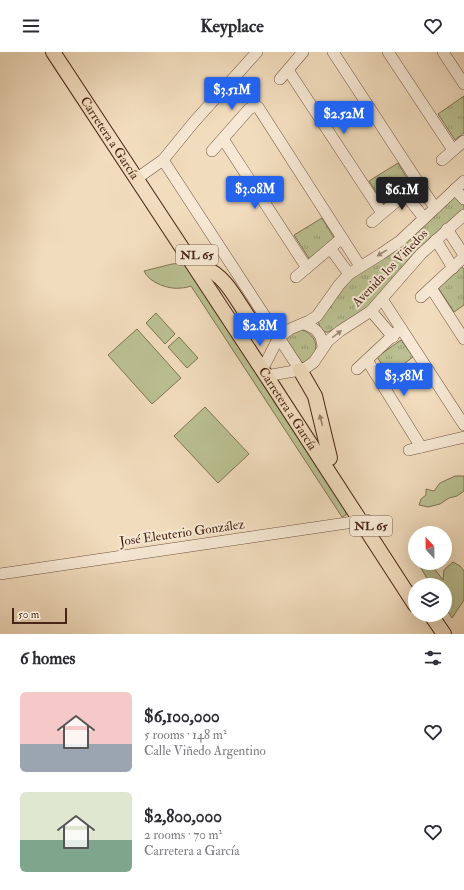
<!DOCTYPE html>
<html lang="en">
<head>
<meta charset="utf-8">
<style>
	body { margin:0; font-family:"IM FELL Double Pica",serif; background:#f2f2f3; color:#2b2b33; height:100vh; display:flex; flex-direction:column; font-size:15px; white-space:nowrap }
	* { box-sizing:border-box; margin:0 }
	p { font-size:13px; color:#7c7c81 }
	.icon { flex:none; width:22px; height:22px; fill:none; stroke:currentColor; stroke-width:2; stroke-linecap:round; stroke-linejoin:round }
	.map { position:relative; height:582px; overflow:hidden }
	.panel { display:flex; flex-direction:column; background:#fff; flex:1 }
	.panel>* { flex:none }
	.needle { width:26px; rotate:338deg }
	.tools { position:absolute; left:408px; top:474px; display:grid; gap:8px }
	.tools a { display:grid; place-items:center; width:44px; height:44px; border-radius:50%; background:#fff; box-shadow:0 4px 16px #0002; font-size:20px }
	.scale { position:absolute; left:12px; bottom:10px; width:55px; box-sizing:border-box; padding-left:4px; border:2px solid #492517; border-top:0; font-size:11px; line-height:14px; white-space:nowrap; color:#492517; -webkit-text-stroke:3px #f6e8d4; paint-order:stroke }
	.price { position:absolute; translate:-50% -34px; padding:0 9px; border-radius:4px; background:#2563eb; color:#fff; font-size:13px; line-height:26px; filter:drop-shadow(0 1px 2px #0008) }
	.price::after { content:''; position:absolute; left:50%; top:24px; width:12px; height:9px; margin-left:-6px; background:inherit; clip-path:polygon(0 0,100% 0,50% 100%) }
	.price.active { background:#222; color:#fff }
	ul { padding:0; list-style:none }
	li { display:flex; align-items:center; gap:12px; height:100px; padding:0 20px }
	li span { display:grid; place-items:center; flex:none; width:112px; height:80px; border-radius:6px; color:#555 }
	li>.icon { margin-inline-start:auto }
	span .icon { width:48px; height:48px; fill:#fffc; stroke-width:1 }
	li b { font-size:17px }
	h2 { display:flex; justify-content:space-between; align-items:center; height:48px; padding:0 20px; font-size:17px }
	header { display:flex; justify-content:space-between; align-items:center; height:52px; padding:0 20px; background:#fff; font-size:18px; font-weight:800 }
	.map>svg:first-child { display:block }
	.green { fill:#bac091; stroke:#827254 }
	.park { fill:url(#park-tufts); stroke:#827254 }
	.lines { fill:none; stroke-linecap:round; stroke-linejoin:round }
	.minor-casing { stroke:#735340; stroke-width:12 }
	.major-casing { stroke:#492517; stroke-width:16 }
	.minor { stroke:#f6e8d4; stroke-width:11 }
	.major { stroke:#f1dcbd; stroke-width:14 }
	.oneway { fill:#a08676 }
	.oneway2 { fill:#9d806a }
	.labels { text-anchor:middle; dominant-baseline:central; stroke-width:4; stroke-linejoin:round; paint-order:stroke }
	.shield { fill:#f6e8d4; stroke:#7d6050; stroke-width:1 }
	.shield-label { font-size:12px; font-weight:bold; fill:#492517 }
	.street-label { font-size:13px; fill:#492517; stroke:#f6e8d4 }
</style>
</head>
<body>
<header><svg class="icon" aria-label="menu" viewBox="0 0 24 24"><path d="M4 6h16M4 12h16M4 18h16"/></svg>Keyplace<svg class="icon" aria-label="heart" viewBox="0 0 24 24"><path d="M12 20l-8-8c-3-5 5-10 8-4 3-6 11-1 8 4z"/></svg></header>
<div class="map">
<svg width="464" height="582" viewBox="0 0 464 582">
	<defs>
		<pattern id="park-tufts" width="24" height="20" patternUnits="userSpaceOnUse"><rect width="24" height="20" fill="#bac091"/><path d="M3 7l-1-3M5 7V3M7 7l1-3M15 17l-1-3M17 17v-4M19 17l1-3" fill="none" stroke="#999c75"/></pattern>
	</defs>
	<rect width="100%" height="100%" fill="#f1dcbd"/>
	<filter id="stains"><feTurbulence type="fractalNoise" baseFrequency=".005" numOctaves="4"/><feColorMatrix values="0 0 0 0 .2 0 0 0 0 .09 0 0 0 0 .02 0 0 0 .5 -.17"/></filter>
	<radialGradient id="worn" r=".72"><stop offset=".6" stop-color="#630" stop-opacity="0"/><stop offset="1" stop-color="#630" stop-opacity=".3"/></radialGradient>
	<g class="green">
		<path d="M183,211L186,214L192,222L346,459V463L342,465L340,462L191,234C188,235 184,236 181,236C170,238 149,231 144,219L172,212Z"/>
		<path d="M156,261L175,282L165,292L146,271Z"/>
		<path d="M137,277L181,326L152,352L108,303Z"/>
		<path d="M179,285L198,306L187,316L168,295Z"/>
		<path d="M205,355L249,402L218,431L174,384Z"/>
		<path d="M455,424H464V439L457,444L449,446L440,452L428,455L419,453L421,447L426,443V437L434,439L440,431Z"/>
		<path d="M453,510L460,514L464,519V548L452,566L445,555V533H431L418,511H430L443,528L444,518Z"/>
	</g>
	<g class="park">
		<path d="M464,44V81L455,88L438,62Z"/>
		<path d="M398,111L410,131L384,152L369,129Z"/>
		<path d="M464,136V159L407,209L384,239L371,253L347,270L328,280H323L320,276L318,268L343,234Z"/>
		<path d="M322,166L336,189L310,208L294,183Z"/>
		<path d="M460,213L464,217V253L454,260L437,234Z"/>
		<path d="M300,277C317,283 319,294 312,309L303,312L284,284Z"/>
		<path d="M401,288L413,305L389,323L377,305Z"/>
	</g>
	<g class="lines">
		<defs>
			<g id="minor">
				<path d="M333,0L435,156"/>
				<path d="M388,0L453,98"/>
				<path d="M443,0L464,32"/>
				<path d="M288,18L382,161"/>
				<path d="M280,27L303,0"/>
				<path d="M223,87L307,216"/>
				<path d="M212,99L249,57L255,54L258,55L360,214"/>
				<path d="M163,108L300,318"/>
				<path d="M442,108L464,89"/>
				<path d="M136,127L163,108L194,70L257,0"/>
				<path d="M455,137L464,147"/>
				<path d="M405,142L424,166"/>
				<path d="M372,170L418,131"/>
				<path d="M447,177L464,203"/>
				<path d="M436,188L453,216"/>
				<path d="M330,196L349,222"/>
				<path d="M296,225L342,186"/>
				<path d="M431,236L464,287"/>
				<path d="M421,245L464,205"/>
				<path d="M382,247L464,373"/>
				<path d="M371,259L393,285"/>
				<path d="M303,272C316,275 322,282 323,295"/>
				<path d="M367,308L421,395"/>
				<path d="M357,317L401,276"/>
				<path d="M262,318L279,285L290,277L309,269L317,264L339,233L349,222L381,202L400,189L464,129"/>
				<path d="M266,324L300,318L307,315L314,310L328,289L340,279L371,259L421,202L464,163"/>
				<path d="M409,398L464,385"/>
				<path d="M0,522L367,468"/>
			</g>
			<g id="major">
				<path id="s1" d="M53,0L273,334L415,553"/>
				<path d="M205,216C229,225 240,257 256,275L264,277L273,275"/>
				<path d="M300,318L315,344L330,406"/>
				<path d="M431,563L444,582"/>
			</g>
		</defs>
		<use href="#minor" class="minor-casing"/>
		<use href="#major" class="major-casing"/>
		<use href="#minor" class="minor"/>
		<use href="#major" class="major"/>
	</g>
	<defs><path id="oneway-solid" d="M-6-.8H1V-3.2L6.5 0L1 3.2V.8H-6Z"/></defs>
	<g class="oneway">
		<use href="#oneway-solid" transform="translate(382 201) rotate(148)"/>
		<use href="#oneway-solid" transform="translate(337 282) rotate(-37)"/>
	</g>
	<use class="oneway2" href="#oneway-solid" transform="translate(321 368) rotate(-104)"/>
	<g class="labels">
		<g class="shield">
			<rect x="176" y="193" width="42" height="20" rx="3"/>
			<rect x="350" y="464" width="42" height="20" rx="3"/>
		</g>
		<g class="shield-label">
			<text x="197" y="203">NL 65</text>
			<text x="371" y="474">NL 65</text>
		</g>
		<g class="street-label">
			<text stroke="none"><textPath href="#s1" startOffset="103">Carretera a García</textPath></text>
			<text transform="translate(390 216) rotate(-46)">Avenida los Viñedos</text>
			<text stroke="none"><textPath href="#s1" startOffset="427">Carretera a García</textPath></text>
			<text transform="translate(182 481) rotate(-8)">José Eleuterio González</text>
		</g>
	</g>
	<rect width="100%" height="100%" filter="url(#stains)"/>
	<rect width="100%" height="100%" fill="url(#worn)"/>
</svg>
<div class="tools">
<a><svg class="needle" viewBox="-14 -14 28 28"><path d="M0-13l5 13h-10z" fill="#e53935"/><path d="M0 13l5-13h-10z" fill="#7c7c81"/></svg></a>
<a><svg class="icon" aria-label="layers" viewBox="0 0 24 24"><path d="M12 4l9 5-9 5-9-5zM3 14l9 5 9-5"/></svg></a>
</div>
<div class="scale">50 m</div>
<b class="price" style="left:232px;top:59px">$3.51M</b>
<b class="price" style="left:344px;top:83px">$2.52M</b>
<b class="price" style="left:255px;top:158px">$3.08M</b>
<b class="price active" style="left:402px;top:159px">$6.1M</b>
<b class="price" style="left:260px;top:295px">$2.8M</b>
<b class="price" style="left:404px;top:345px">$3.58M</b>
</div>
<section class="panel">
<h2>6 homes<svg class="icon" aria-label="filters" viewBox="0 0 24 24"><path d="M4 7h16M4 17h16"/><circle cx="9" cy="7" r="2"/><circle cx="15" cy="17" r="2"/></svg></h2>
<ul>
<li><span style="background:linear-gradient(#f6c9c9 65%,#9aa5b1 0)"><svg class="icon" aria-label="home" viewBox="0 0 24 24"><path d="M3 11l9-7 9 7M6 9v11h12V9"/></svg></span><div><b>$6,100,000</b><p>5 rooms · 148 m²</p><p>Calle Viñedo Argentino</p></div><svg class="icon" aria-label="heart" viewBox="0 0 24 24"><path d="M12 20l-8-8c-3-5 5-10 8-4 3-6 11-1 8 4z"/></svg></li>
<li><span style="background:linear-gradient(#dfe7d0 60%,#7fa58c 0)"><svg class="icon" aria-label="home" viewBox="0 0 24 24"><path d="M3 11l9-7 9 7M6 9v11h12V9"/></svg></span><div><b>$2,800,000</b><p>2 rooms · 70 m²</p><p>Carretera a García</p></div><svg class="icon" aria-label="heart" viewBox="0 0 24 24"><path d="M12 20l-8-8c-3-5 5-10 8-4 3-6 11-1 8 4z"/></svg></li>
</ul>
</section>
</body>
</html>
